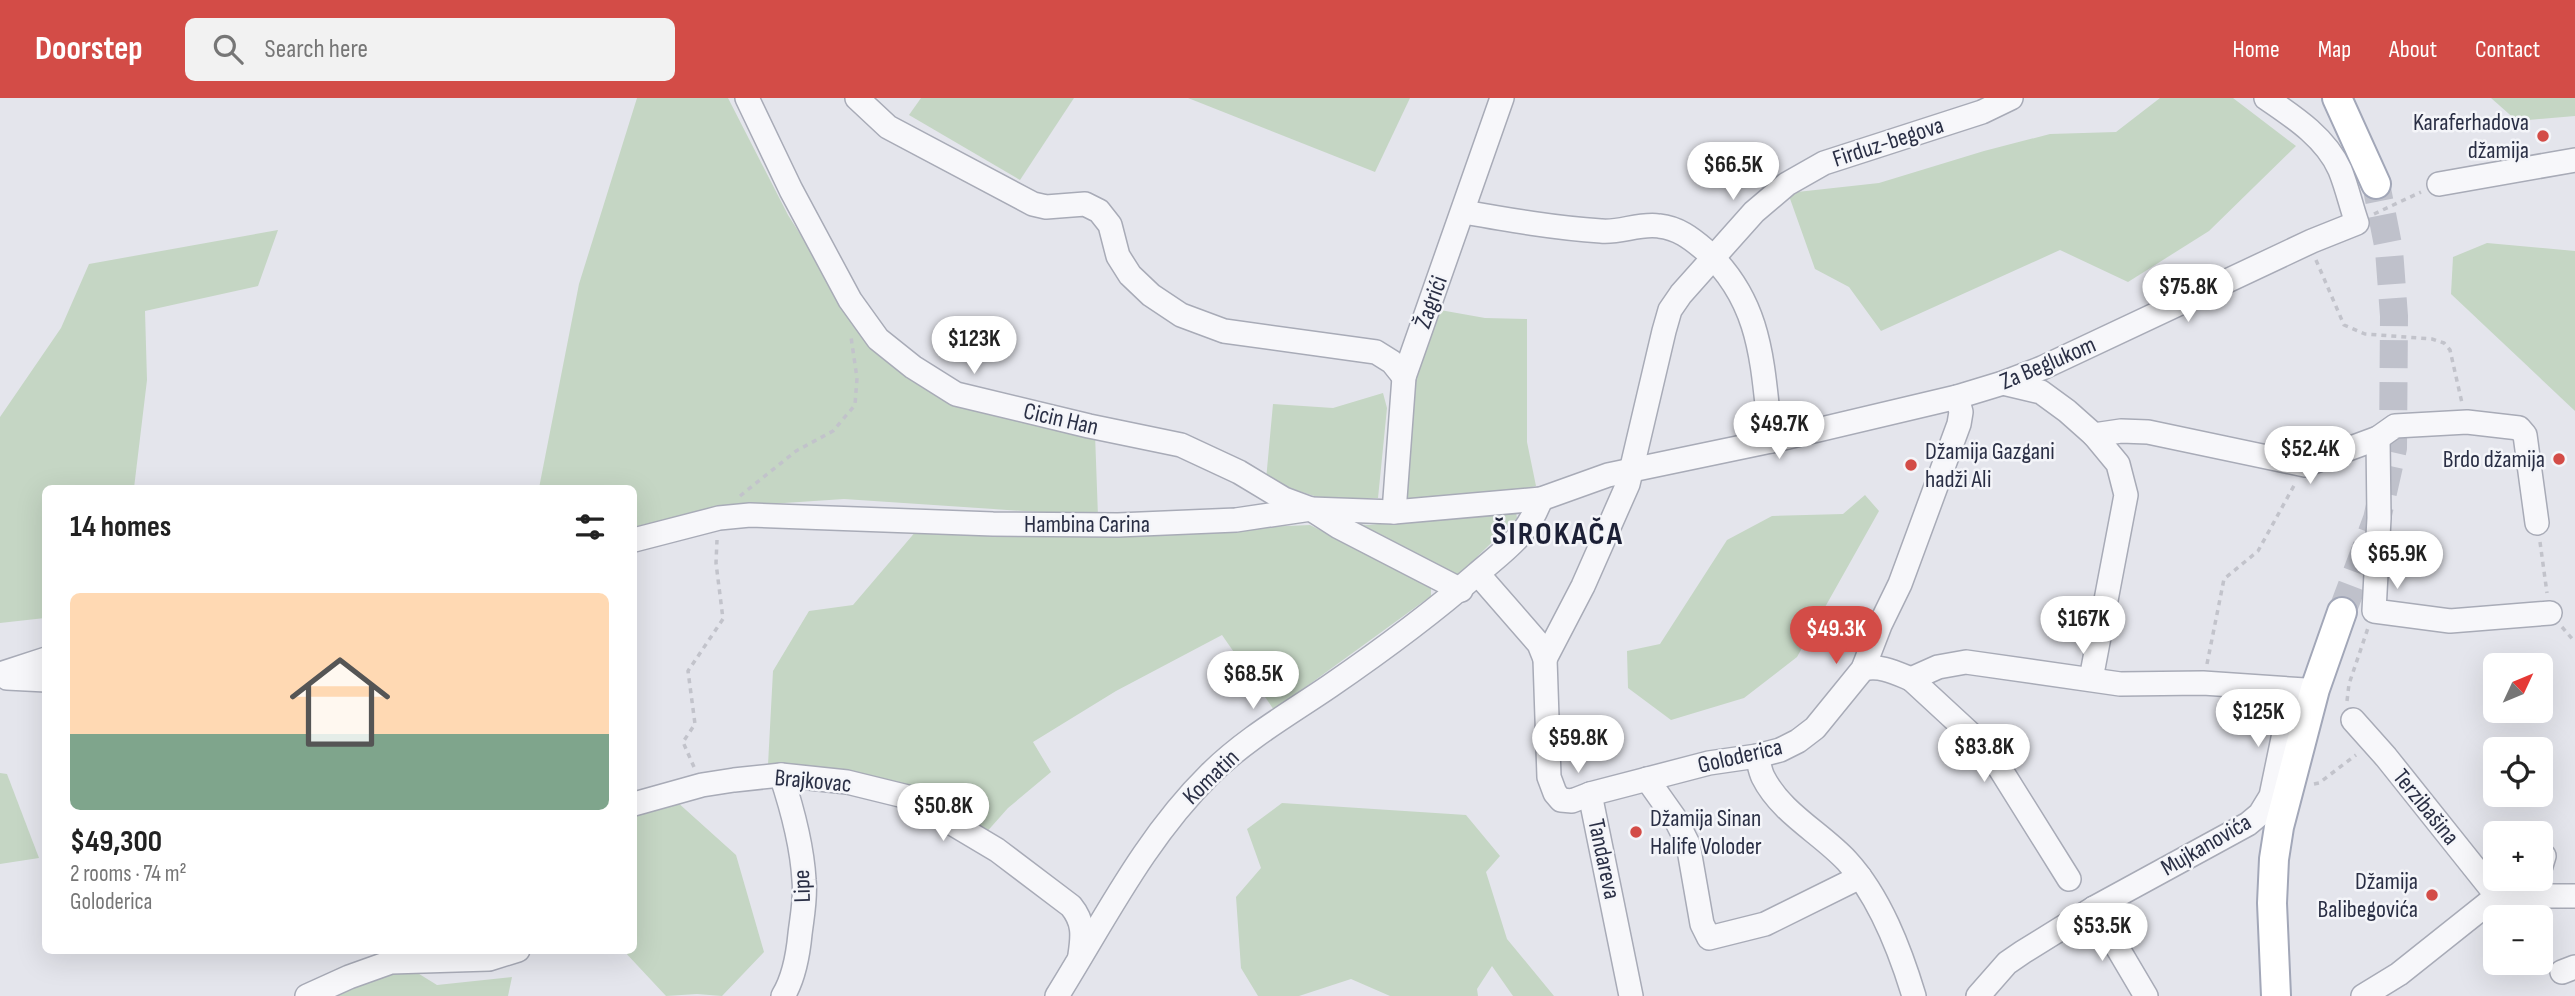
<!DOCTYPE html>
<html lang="en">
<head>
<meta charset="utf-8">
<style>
	body { margin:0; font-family:"Sofia Sans Condensed",sans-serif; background:#f2f2f2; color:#222; height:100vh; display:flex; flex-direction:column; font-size:26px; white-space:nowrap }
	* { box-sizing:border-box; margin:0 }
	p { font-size:23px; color:#767676 }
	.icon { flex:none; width:38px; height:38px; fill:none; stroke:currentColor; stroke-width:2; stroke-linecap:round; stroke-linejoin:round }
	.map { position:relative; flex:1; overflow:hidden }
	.side { position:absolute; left:42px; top:387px; width:595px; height:469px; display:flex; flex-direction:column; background:#fff; border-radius:10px; box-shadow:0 7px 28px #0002 }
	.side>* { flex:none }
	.needle { width:46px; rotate:46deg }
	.fabs { position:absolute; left:2483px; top:555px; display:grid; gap:14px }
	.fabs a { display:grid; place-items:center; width:70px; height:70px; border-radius:10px; background:#fff; box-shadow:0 7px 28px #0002; font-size:35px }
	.price { position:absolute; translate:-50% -60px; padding:0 16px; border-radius:24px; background:#fff; color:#222; font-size:23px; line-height:46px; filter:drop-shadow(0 2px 4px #0008) }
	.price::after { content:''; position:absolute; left:50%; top:42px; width:21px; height:16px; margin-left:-10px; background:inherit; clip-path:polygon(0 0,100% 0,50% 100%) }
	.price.current { background:#d34c47; color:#fff }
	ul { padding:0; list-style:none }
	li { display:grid; align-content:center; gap:14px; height:371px; padding:0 28px }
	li+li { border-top:2px solid #e0e0e0 }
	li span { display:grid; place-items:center; height:217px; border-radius:10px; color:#555 }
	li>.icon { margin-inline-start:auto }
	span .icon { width:126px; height:126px; fill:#fffc; stroke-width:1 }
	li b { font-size:30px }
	h2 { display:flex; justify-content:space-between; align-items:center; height:84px; padding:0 28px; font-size:30px }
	header { display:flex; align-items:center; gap:42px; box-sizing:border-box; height:98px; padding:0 35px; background:#d34c47; color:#fff }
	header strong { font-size:33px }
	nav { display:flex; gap:38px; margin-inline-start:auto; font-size:24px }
	.search { width:490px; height:63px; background:#f2f2f2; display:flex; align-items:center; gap:18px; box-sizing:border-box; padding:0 24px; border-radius:10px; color:#767676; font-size:26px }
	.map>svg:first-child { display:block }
	.green { fill:#c5d6c4 }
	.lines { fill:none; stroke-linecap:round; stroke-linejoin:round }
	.major-tunnel { stroke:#bfc1cb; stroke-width:28; stroke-dasharray:28 14; stroke-linecap:butt }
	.minor-casing { stroke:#a8abb7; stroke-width:26 }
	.major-casing { stroke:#a2a7b8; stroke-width:32 }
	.path { stroke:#c2c3cb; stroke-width:3.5; stroke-dasharray:5 5; stroke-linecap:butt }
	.minor { stroke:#f7f7fa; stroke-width:23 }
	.major { stroke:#fff; stroke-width:28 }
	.poi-dot { fill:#d34c47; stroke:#f4f5f9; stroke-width:2.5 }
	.labels { text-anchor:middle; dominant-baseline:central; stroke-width:5; stroke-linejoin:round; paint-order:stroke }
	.poi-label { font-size:24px; fill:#2a2f45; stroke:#f4f5f9; text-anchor:end }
	.street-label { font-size:24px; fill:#2a2f45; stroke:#f4f5f9 }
	.district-label { font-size:32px; font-weight:bold; letter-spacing:2px; fill:#1c2036; stroke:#f4f5f9 }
</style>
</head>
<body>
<header>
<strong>Doorstep</strong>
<div class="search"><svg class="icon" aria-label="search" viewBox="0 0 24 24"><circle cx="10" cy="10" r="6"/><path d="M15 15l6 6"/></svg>Search here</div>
<nav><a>Home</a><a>Map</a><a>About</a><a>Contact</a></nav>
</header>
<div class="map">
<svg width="2575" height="898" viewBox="0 0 2575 898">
	<rect width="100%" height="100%" fill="#e4e5ec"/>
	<g class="green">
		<path d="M637,0H728L788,117L864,236L907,275L944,303L1095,336L1098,418L844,401L739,408L684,417L634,429V390H539L579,186Z"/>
		<path d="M921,0H1074L1020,82L909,17Z"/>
		<path d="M1188,0H1410L1375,74Z"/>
		<path d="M2160,0H2233L2296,48L2209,133L2128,184L2060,152L1881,233L1849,189L1815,171L1788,95L1879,85L1984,53L2050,36L2116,34Z"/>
		<path d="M2491,0H2575V18L2517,23Z"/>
		<path d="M278,132L258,188L145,213L147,282L134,390H46L45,520L0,525V319L61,230L89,166Z"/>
		<path d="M2487,145L2575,153V313L2451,196L2453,159Z"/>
		<path d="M1440,212L1485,220L1527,221V344L1536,388L1496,398L1408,407L1403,401L1412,289Z"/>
		<path d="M1383,295L1387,310L1378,400L1323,401L1266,382L1273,306L1333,310Z"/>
		<path d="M1865,397L1879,413L1797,559L1744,600L1671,622L1628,590L1627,553L1660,546L1727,442L1772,418L1843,416Z"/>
		<path d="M1506,412L1516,414L1517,420L1450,485L1341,425L1369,427Z"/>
		<path d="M1310,427L1431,488V498L1274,612L1222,537L1116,593L1033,644L1051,674L1008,710L984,737L900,689L768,667L773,573L809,513L853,507L917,432L1101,436Z"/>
		<path d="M0,675L7,676L39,760L0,766Z"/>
		<path d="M666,694L736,757L764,854L722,898L697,896L666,898L623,852H634V711Z"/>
		<path d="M1282,705L1466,717L1500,758L1486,774L1507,841L1554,898H1513L1492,868L1477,891L1478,898H1390L1351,881L1299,898H1258L1241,870L1236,799L1261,770L1247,731Z"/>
		<path d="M403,866L437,887L512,879L508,898H335Z"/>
	</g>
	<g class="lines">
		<path class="major-tunnel" d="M2342,514L2377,421L2393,350L2394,218L2389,152L2376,86"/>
		<defs>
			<g id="minor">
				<path d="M747,0L791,92L850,202L878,241L913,269L956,296L1089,328L1181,347L1239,374L1284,401L1311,411L1339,429L1461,492"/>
				<path d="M857,0L888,29L1033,106L1046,109L1085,106L1099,113L1110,127L1118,158L1130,177L1151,197L1181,217L1224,233L1376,254L1392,264L1404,279"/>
				<path d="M2439,86L2575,62"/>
				<path d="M1464,114C1509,122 1555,130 1601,133C1620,135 1639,125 1659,128C1678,130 1691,140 1705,152C1764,206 1762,269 1771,343"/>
				<path d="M2003,285L2041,294L2067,313L2094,337L2118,366L2126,397L2091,581"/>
				<path d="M2094,337L2121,333L2148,334L2305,367L2378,340L2395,328L2467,324L2519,330L2525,337L2537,425"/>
				<path d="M2378,340L2379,420L2374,513L2450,523L2550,515"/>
				<path d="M1394,414L1404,279L1502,0"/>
				<path d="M634,442L719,420L750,417L993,426L1118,427L1236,422L1311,411L1394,414L1541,401L1608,377L1771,343L1957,299L2003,285L2042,270L2312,143L2357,125C2351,108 2347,89 2340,72C2326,40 2294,19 2266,0"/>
				<path d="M1478,476L1539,546L1545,561L1549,679L1555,695L1561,702L1572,703L1590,696L1631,898"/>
				<path d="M1545,561L1583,488L1628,386L1664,233L1670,212L1681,196L1754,114L1787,86L1824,65L1982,14L2011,0"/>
				<path d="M1863,571C1880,567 1894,574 1911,581L1938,569L1966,564L2120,586L2203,585L2305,592"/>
				<path d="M0,576L46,561"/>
				<path d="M7,580L46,582"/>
				<path d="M1911,581L1989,653L2069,781"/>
				<path d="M2353,622L2386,659L2497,798"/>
				<path d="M1757,658C1759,665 1760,673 1763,679C1781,715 1821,735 1847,763C1880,799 1900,852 1914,898"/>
				<path d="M781,677C792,710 802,747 804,782C806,800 802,819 800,836C798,857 794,880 783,898"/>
				<path d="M1647,681L1676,722L1688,746L1702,826L1709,840L1765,826L1860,779"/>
				<path d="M1590,696L1709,665L1757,658L1780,652L1798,643L1815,630L1863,571L1880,527L1900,486L1959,326L1961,314L1957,299"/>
				<path d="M634,706L702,687L734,682L781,677L847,684L908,699L997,752L1071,808C1084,824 1083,837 1080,857"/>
				<path d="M2541,768L2544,758"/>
				<path d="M2094,810L2146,898"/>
				<path d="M2562,874L2575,869"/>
				<path d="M307,898L349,879L391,864L489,861L518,852"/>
				<path d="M1057,898C1105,821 1145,740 1210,676C1245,641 1289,616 1330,588C1381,553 1430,517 1477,476C1506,451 1527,438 1541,401"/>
				<path d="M1978,898L2007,865L2023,854L2094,810L2248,726L2260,716L2271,698L2293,592"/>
				<path d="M2363,898L2399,876L2497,798H2575"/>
			</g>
			<g id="major">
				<path d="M2337,0L2376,86"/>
				<path d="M2276,898L2272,805L2274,761L2279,729L2315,591L2342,514"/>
			</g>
		</defs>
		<use href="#minor" class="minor-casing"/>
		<use href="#major" class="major-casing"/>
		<g class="path">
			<path d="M2374,116L2421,94"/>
			<path d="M2316,162L2344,227L2365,236L2432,241L2444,245L2450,252L2462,305"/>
			<path d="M740,398L796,353L833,333L855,307L857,280L851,239"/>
			<path d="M2540,444L2547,495"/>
			<path d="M2562,529L2575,544"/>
			<path d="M2207,566L2224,481L2258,453L2296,384"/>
			<path d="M2347,603L2349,586L2368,530"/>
			<path d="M694,669L683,644L695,626L688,573L723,521L716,465L717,442"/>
			<path d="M2314,686L2319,685L2356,657"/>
		</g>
		<use href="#minor" class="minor"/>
		<use href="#major" class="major"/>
	</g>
	<g class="poi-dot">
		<circle cx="2543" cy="38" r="7"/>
		<circle cx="2559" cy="361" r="7"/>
		<circle cx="1911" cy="367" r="7"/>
		<circle cx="1636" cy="734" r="7"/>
		<circle cx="2432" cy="797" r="7"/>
	</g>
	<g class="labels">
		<g class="poi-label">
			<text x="2529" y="24">Karaferhadova<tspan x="2529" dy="28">džamija</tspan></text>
			<text x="1925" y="353" text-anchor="start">Džamija Gazgani<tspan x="1925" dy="28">hadži Ali</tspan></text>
			<text x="2545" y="361">Brdo džamija</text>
			<text x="1650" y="720" text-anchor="start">Džamija Sinan<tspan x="1650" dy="28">Halife Voloder</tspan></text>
			<text x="2418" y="783">Džamija<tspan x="2418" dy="28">Balibegovića</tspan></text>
		</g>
		<g class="street-label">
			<text transform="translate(1888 44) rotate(-18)">Firduz-begova</text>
			<text transform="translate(1431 204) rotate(-70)">Žagrići</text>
			<text transform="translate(2048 265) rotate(-23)">Za Beglukom</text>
			<text transform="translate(1061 321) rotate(13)">Cicin Han</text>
			<text x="1087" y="426">Hambina Carina</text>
			<text transform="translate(1740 658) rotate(-13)">Goloderica</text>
			<text transform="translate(1211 679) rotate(-44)">Komatin</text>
			<text transform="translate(813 683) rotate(5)">Brajkovac</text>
			<text transform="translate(2426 709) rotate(51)">Terzibašina</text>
			<text transform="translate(2206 747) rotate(-30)">Mujkanovića</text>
			<text transform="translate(1604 761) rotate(78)">Tandareva</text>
			<text transform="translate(802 788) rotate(-92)">Lipe</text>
		</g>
		<g class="district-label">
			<text x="1558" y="436">ŠIROKAČA</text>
		</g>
	</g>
</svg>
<div class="fabs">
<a><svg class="needle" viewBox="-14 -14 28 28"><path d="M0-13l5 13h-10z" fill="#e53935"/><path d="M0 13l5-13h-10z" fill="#767676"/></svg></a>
<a><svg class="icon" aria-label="locate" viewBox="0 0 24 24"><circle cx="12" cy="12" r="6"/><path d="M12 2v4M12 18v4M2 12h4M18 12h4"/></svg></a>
<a>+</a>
<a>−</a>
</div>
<b class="price" style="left:1733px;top:104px">$66.5K</b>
<b class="price" style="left:2188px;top:226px">$75.8K</b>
<b class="price" style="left:974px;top:278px">$123K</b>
<b class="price" style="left:1779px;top:363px">$49.7K</b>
<b class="price" style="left:2310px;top:388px">$52.4K</b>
<b class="price" style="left:2397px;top:493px">$65.9K</b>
<b class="price" style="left:2083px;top:558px">$167K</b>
<b class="price current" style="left:1836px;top:568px">$49.3K</b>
<b class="price" style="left:1253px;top:613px">$68.5K</b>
<b class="price" style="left:2258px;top:651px">$125K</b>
<b class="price" style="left:1578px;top:677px">$59.8K</b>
<b class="price" style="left:1984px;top:686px">$83.8K</b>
<b class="price" style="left:943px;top:745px">$50.8K</b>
<b class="price" style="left:2102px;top:865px">$53.5K</b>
<section class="side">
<h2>14 homes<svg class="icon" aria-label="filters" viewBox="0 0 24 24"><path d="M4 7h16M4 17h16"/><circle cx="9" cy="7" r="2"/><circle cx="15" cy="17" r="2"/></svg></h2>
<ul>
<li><span style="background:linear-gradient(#ffd9b3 65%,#7fa58c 0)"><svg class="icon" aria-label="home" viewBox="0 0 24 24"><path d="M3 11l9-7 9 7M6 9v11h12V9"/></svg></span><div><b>$49,300</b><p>2 rooms · 74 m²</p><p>Goloderica</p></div></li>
</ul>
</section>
</div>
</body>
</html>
